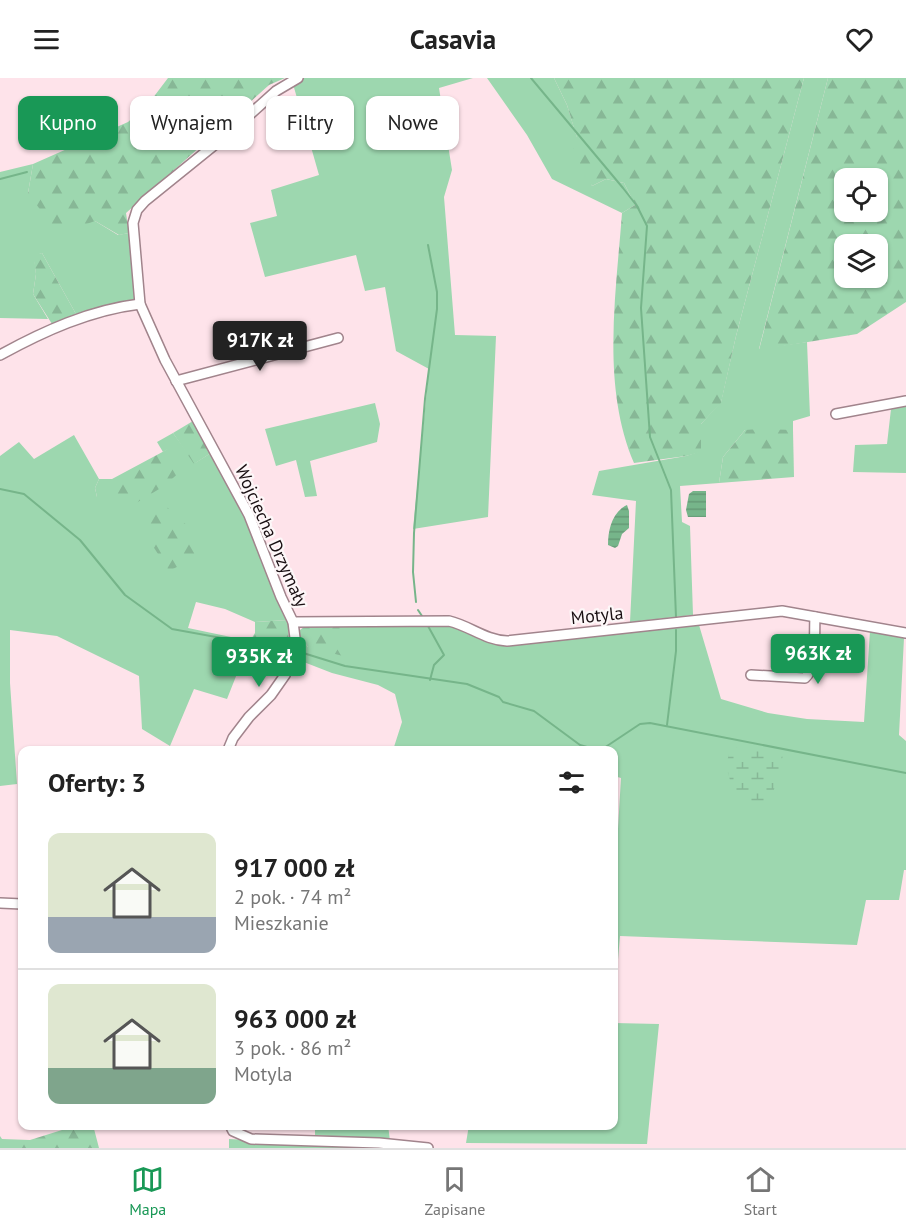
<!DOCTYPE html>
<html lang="pl">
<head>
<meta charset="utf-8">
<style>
	body { margin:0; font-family:"PT Sans",sans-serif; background:#f6f6f6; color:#222; height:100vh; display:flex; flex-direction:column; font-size:22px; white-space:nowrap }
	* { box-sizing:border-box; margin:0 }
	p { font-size:20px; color:#767676 }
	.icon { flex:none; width:33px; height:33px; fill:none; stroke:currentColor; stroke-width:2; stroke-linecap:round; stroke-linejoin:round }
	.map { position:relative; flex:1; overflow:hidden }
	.drawer { position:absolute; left:18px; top:668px; width:600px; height:384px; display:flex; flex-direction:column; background:#fff; border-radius:12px; box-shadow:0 2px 4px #0004 }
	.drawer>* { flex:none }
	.banner { position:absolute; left:18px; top:18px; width:600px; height:54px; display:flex; gap:12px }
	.fabs { position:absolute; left:834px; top:90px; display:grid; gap:12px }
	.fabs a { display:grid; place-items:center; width:54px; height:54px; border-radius:12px; background:#fff; box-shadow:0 2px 4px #0004; font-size:30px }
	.price { position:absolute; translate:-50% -51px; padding:0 14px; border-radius:6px; background:#199856; color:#fff; font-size:20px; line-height:39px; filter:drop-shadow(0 2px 3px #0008) }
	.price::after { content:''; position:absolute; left:50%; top:36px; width:18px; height:14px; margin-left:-9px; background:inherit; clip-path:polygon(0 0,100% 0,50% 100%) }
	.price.selected { background:#222; color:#fff }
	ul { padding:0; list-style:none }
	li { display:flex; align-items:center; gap:18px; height:150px; padding:0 30px }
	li+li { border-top:2px solid #e0e0e0 }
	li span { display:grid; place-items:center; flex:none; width:168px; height:120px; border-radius:12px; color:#555 }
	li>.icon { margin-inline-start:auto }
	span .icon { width:72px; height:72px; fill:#fffc; stroke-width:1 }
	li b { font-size:26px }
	h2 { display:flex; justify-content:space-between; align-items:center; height:72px; padding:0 30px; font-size:26px }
	.tag { padding:0 21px; border-radius:12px; background:#fff; box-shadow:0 2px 4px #0004; font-size:21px; line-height:54px }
	.tag.selected { background:#199856; color:#fff }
	header { display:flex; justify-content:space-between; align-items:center; height:78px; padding:0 30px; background:#fff; font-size:27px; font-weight:700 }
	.menu { display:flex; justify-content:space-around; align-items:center; height:84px; border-top:2px solid #e0e0e0; background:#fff; font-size:16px; color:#767676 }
	.menu a { display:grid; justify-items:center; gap:3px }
	.menu .selected { color:#199856 }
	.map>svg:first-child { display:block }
	.green { fill:#9dd7af }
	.forest { fill:url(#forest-firs); fill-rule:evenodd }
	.wetland { fill:url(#wetland-marsh) }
	.water { fill:url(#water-rules) }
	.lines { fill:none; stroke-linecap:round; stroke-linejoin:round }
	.stream { stroke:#76b58a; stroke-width:2 }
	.minor-casing { stroke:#a1848c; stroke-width:12 }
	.minor { stroke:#fff; stroke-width:9 }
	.labels { text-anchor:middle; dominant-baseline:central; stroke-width:4.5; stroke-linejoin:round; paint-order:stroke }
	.street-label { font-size:18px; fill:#190f12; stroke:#fdf7f8 }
</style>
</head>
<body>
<header><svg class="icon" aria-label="menu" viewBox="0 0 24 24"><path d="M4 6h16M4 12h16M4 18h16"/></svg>Casavia<svg class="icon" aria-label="heart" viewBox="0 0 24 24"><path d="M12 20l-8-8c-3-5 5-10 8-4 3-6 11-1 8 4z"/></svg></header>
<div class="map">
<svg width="906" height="1070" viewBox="0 0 906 1070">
	<defs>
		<pattern id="forest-firs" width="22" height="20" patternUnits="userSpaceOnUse" patternTransform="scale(1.5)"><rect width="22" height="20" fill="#9dd7af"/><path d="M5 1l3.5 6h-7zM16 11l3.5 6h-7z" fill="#87b796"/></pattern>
		<pattern id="wetland-marsh" width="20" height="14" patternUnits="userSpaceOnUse" patternTransform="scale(1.5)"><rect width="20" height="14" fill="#9dd7af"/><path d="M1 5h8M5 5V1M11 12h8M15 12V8" fill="none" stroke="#87b796"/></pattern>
		<pattern id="water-rules" width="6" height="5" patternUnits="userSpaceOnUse" patternTransform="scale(1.5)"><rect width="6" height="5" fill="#76b58a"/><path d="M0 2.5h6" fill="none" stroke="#669a76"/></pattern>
	</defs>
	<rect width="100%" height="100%" fill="#fee3ea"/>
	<g class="green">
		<path d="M304,0H473L439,10L452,92L444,119L455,257L496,258L488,439L413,451L429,291L396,273L385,209L365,213L356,177L265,199L250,145L277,138L271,112L319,97L293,6Z"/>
		<path d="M487,0H554L567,27L592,108L606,101L624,105L635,127L622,135L552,101L527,57Z"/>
		<path d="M804,0H828L759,271L807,264L810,338L793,343V352H745L723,379L719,405L680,408L682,444L690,448L693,537L630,544L636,423L592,417L599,393L686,378L701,373V346L721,324L736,258Z"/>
		<path d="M33,86L28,115L95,143L118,157L129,155L136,222L76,236L42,175L34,178L36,196L33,216L48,241L0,240V94Z"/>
		<path d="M375,325L380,346L377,364L310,383L317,418L305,419L296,382L276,388L265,351Z"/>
		<path d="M906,328V395L853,394L855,367L887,366L891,331Z"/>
		<path d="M173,355L195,385L211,375L249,448L288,542L255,544L225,531L196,524L188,550L250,563L227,621L194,611L170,668L142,651L139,598L57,558L10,552V605L17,706L0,708V378L19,364L34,381L74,357L99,401L95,410L97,419L168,371L163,374L157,364Z"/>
		<path d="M339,546H441L462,549L495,566L518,567L699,547L721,621L768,635L807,641L864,644L870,553L904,560L899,657L906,663V792H904L899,822H866L857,867L620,858L616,905L614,909V818L621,700L614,698V672H393L402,644L395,616L378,607L332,595L296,581L300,559L308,569Z"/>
		<path d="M614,945L659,946L647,1066L466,1065L469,1047H614Z"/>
		<path d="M315,1047H388L390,1063L315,1057Z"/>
		<path d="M229,1061L380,1070H383H229Z"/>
	</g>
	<g class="forest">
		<path d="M168,0H285L269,7L126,135L129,155L119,157L95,143L58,156L28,115L33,86L128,44L149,25Z"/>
		<path d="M554,0H804L736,258L721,325L701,346V374L686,378L634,385C601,308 616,216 622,135L635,127L624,105L606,101L592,108L573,73L577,60L567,27Z"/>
		<path d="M828,0H906V224L857,256L759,272ZM844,100H878V134H844ZM844,166H878V200H844Z"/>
		<path d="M42,175L76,236L52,246L33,216L36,196L33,177Z"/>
		<path d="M193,343L211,375L194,386L173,355Z"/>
		<path d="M759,351L793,352L794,399L719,405L723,379L745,352Z"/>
		<path d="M168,371L182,392L164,408L128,430L119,422L97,419L95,410L99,401H112Z"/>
		<path d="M167,429L192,452L204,475L169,493L138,445Z"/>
		<path d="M288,542L289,570L250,563L255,555V544Z"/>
		<path d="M308,546H339L343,578L308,569L300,559V552Z"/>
		<path d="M64,1047H93L99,1070H0V1058L2,1061L30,1062L62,1052Z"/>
	</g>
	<path class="wetland" d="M731,669L783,677L770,727L736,725L726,687Z"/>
	<g class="water">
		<path d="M693,413H706V439H688L686,432L689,416Z"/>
		<path d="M627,427L629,433V450L622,456L618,468L615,470L608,467C608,452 612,434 627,427Z"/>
	</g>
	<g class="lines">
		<g class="stream">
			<path d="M531,0L623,110L637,128L647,148L641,230L650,359L671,412L676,539"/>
			<path d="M0,101L27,94"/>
			<path d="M0,411L24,416L80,462L125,517L172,551L287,572"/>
			<path d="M416,524L413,494L414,455L425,321L437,231V214L428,167"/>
			<path d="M418,532L422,538"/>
			<path d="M428,548L444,577L434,587L430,602"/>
			<path d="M300,574L345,588L467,606L499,619L503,624L534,633L580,667L594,671L604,670L640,646L650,645L906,695"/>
			<path d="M667,647L676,573V552"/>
		</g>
		<defs>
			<g id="minor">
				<path d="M0,277C44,253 90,232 140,226"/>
				<path d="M176,303L338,260"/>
				<path d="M836,336L906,323"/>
				<path d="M293,544L449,543C470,548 485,562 507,563L782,533L906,555"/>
				<path d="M751,597L805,600C817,590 814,554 815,539"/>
				<path d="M228,672L233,660L249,639L271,617L285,597L292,579L295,560L293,544L281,519L249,437L165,282L140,226L133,145L137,132L145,123L228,56L276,13L298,0"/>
				<path d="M0,825L22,826"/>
				<path d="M230,1047L233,1053L251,1061L379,1065L428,1070"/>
			</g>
		</defs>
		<use href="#minor" class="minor-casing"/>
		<use href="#minor" class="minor"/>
	</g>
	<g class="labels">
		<g class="street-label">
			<text transform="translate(272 458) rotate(66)">Wojciecha Drzymały</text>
			<text transform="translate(597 537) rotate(-6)">Motyla</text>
		</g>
	</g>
</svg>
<div class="fabs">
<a><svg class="icon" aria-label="locate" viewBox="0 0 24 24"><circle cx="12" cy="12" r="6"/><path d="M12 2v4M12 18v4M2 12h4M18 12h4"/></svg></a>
<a><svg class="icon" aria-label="layers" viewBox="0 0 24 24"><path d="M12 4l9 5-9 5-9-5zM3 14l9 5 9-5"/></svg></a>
</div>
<b class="price selected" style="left:260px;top:294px">917K zł</b>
<b class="price" style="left:818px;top:607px">963K zł</b>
<b class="price" style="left:259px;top:610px">935K zł</b>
<div class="banner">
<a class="tag selected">Kupno</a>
<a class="tag">Wynajem</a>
<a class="tag">Filtry</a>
<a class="tag">Nowe</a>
</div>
<section class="drawer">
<h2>Oferty: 3<svg class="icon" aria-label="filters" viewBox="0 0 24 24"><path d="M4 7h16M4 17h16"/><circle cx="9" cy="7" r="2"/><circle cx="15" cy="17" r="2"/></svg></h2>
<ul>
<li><span style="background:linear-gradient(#dfe7d0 70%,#9aa5b1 0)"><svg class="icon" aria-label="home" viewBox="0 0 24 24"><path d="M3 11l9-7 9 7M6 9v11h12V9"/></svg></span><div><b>917 000 zł</b><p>2 pok. · 74 m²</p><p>Mieszkanie</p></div></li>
<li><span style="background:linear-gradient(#dfe7d0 70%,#7fa58c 0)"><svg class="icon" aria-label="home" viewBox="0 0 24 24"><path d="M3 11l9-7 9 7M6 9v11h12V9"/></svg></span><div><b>963 000 zł</b><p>3 pok. · 86 m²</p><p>Motyla</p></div></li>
</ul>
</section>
</div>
<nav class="menu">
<a class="selected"><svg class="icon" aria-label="map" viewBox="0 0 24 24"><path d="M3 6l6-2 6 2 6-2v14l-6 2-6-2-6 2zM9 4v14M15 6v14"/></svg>Mapa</a>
<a><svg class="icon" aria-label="saved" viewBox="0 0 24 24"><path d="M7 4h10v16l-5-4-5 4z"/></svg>Zapisane</a>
<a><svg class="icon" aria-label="home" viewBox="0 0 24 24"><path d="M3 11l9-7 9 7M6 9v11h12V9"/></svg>Start</a>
</nav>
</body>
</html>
